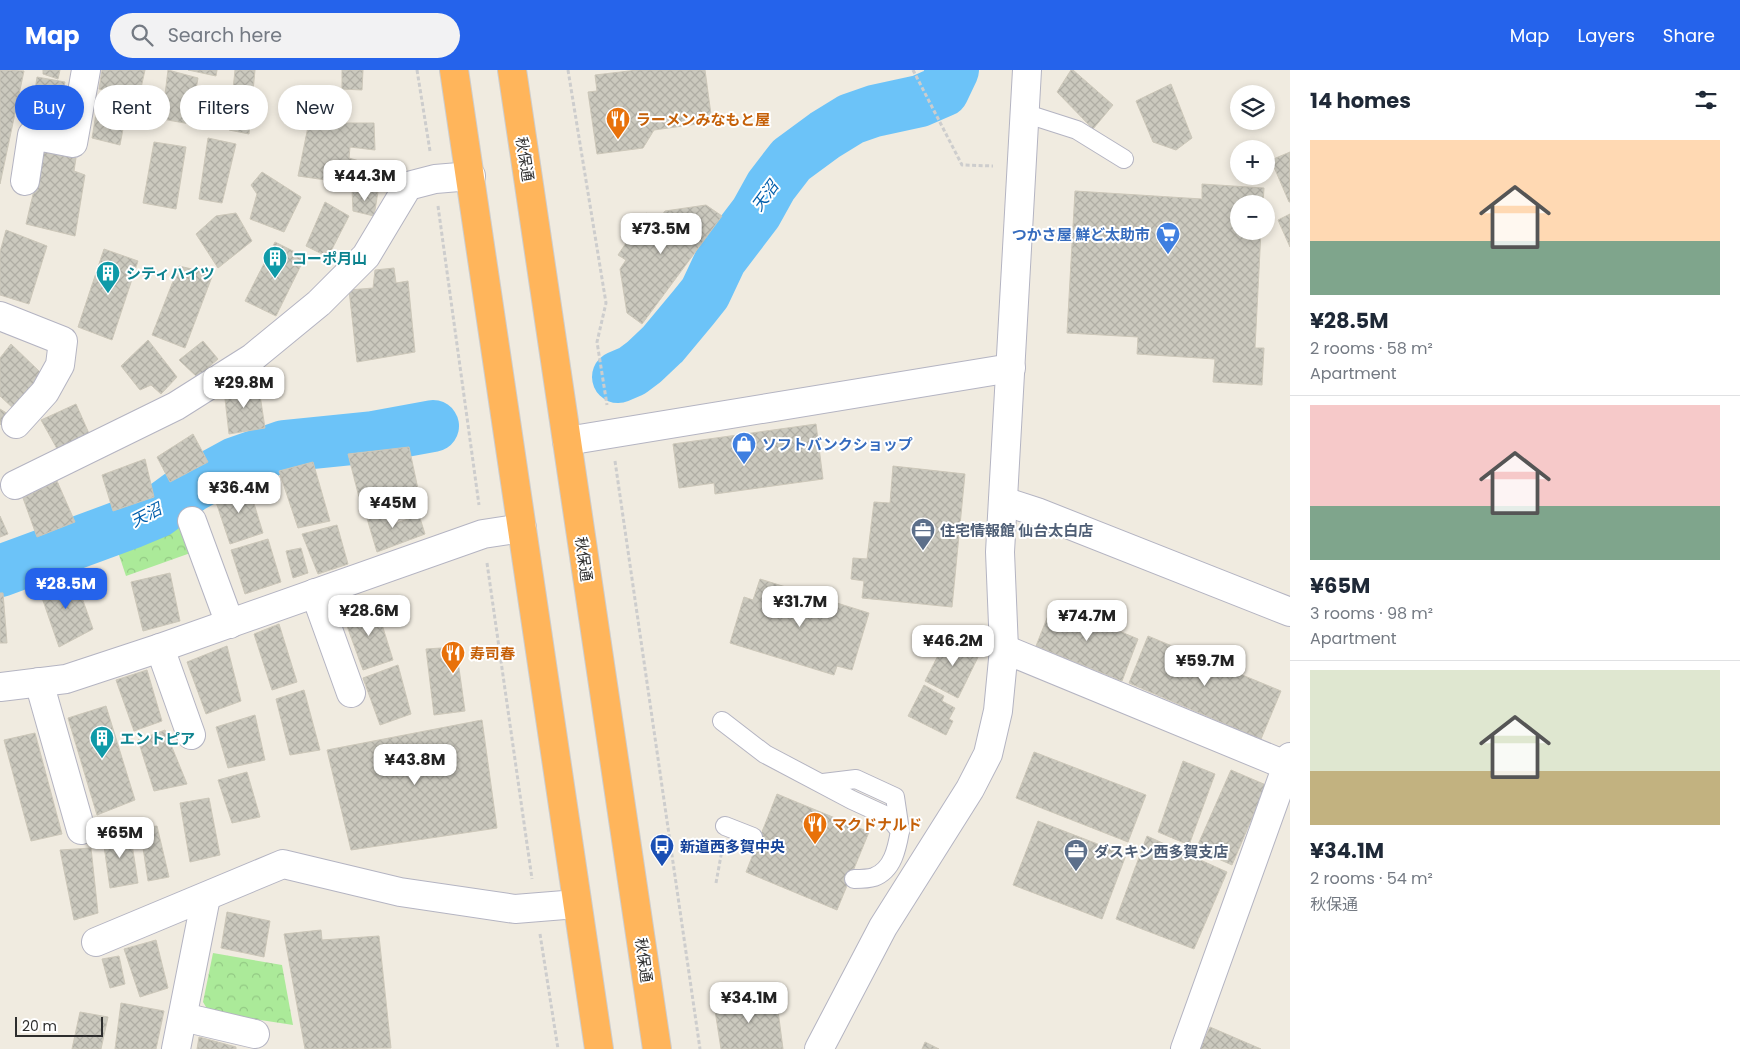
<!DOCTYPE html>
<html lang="en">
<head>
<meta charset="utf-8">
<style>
	body { margin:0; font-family:Poppins,"Noto Sans JP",sans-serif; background:#f2f2f3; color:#1f2937; height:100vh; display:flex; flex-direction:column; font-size:19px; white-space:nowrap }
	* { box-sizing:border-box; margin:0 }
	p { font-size:16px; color:#747a83 }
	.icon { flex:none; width:28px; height:28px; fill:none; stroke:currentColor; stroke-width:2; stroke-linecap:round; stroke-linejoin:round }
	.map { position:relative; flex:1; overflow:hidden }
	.details { display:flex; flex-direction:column; background:#fff; width:450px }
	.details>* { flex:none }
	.hud { position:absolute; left:15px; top:15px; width:475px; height:45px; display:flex; gap:10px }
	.buttons { position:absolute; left:1230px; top:15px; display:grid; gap:10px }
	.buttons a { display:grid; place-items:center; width:45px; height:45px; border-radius:50%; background:#fff; box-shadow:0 2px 8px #0003; font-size:25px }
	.scale { position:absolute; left:15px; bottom:12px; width:88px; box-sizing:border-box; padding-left:5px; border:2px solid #2e2e2e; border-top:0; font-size:14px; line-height:18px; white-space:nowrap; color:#2e2e2e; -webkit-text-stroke:4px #fff; paint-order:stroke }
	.price { position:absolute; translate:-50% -42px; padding:0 11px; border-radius:10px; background:#fff; color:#222; font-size:16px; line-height:32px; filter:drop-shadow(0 1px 2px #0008) }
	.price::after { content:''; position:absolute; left:50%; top:30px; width:15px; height:11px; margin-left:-8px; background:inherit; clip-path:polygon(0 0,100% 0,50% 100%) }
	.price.on { background:#2563eb; color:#fff }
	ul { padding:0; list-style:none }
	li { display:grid; align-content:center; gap:10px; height:265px; padding:0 20px }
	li+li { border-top:1px solid #e0e1e3 }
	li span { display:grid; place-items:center; height:155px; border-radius:0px; color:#555 }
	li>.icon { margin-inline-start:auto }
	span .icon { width:90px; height:90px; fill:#fffc; stroke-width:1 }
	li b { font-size:21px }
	h2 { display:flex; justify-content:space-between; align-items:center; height:60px; padding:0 20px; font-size:21px }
	.tag { padding:0 18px; border-radius:22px; background:#fff; box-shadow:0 2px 8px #0003; font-size:18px; line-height:45px }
	.tag.on { background:#2563eb; color:#fff }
	header { display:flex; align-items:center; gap:30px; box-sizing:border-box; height:70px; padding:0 25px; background:#2563eb; color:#fff }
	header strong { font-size:24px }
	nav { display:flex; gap:28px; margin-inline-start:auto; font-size:18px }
	.search { width:350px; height:45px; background:#f2f2f3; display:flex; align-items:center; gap:12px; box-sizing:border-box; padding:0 18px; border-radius:28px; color:#747a83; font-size:19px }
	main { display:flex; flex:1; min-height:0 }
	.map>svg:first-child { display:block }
	.park { fill:url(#park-crowns) }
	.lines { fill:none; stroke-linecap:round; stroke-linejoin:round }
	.river { stroke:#6cc3f8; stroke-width:52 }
	.building { fill:url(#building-cross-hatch); stroke:#ccc7b9 }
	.lane-casing { stroke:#b4b4c2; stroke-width:20 }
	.street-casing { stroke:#b4b4c2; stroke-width:30 }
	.secondary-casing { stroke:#b4b4c2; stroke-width:30 }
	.highway-casing { stroke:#cdcdcd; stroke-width:30 }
	.path { stroke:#cdcdcd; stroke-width:3; stroke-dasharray:4 2.5; stroke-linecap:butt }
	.lane { stroke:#fff; stroke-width:18 }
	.street { stroke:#fff; stroke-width:28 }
	.secondary { stroke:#fff; stroke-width:28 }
	.highway { stroke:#ffb55b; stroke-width:28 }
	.labels { text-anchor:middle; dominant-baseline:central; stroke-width:4; stroke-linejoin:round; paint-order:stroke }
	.food-label { font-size:15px; font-weight:bold; fill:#c56008; stroke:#fff; text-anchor:start }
	.street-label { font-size:15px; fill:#2e2e2e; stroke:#fff }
	.shop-label { font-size:15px; font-weight:bold; fill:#366cbe; stroke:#fff; text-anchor:end }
	.culture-label { font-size:15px; font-weight:bold; fill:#0d838f; stroke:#fff; text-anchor:start }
	.service-label { font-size:15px; font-weight:bold; fill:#4e5e75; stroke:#fff; text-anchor:start }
	.transit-label { font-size:15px; font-weight:bold; fill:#164399; stroke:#fff; text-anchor:start }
	.water-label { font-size:16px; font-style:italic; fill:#035fac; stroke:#fff }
</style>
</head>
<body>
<header>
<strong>Map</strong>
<div class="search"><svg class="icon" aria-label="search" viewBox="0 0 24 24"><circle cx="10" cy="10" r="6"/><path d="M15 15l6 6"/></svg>Search here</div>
<nav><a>Map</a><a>Layers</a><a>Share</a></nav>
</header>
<main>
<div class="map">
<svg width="1290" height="979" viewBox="0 0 1290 979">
	<defs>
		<pattern id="park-crowns" width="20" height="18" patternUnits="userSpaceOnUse" patternTransform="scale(1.25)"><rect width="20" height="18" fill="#abea99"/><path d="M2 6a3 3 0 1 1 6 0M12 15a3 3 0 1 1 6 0" fill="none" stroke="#93c984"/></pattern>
		<pattern id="building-cross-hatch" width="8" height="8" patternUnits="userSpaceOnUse" patternTransform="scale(1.25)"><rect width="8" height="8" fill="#cbc9be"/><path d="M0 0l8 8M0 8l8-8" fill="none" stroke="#afada4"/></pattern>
	</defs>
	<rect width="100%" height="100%" fill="#f0ebe0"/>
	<g class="park">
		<path d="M181,446L196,481L126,506L115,473Z"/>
		<path d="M213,883L282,895L293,955L209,942L203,932Z"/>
	</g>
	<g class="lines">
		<g class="river">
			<path d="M618,307L632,301L644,292L663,274L693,238L705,223L721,189L756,143L771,116L791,90L825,65L851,49L874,41L920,31L943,21L953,0"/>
			<path d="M0,501L133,452L157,442L191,417L235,393L284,376L373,367L433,356"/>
		</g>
	</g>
	<g class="building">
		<path d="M0,0L24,1L0,114Z"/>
		<path d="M43,0H60L58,9L43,4Z"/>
		<path d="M102,0H145L139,27L99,19Z"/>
		<path d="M168,0L198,8L190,54L162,49Z"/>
		<path d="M188,0H217L216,6Z"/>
		<path d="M235,0H255L249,64L229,60Z"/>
		<path d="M342,0H363L362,20L342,19Z"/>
		<path d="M637,0H705L712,52L654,60L643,78L597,84L588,22L597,21L595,5Z"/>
		<path d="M1071,0H1073L1113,35L1093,59L1057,22Z"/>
		<path d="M37,7L65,12L54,60L30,55Z"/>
		<path d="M1171,14L1192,68L1176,80L1153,72L1136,31Z"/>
		<path d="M99,26L128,32L120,75L92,68Z"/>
		<path d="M311,42L340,44L338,53H374L375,80L350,77L349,88L366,93L361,115L298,106Z"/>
		<path d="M208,68L236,74L222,133L199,129Z"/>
		<path d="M154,72L186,77L176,139L143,133Z"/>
		<path d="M43,82L76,88L74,101L85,105L75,166L26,154Z"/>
		<path d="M1290,82V132H1289L1271,90Z"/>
		<path d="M262,102L301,127L284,162L250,149L257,124L251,115Z"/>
		<path d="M1202,114L1264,118L1263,134H1239V161H1261L1255,278H1264L1262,315L1213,312L1215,289L1137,284L1138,267L1067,263L1075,121L1202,129Z"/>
		<path d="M352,119L378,122L374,146L353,141Z"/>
		<path d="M325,132L349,146L328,187L306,176Z"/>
		<path d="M706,135L722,146L642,254L627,243L620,199L626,190L618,185L646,143L658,151L665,141Z"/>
		<path d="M236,143L252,171L218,198L196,164L216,146Z"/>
		<path d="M1290,144V177L1278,150Z"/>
		<path d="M6,160L47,176L29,234L0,225V182Z"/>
		<path d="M275,172L305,187L276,246L245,231Z"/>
		<path d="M104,179L138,191L112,270L78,257Z"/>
		<path d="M179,196L213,204L185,278L152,265Z"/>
		<path d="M394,198L396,213L408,211L415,282L357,292L349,220L373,218L375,200Z"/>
		<path d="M148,270L177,307L161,324L151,315L140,320L121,296Z"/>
		<path d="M203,271L218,289L197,307L179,290Z"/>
		<path d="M11,274L41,303L14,339L0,326V288Z"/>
		<path d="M258,312L265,358L229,364L224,320Z"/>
		<path d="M76,334L91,368L60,384L41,350Z"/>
		<path d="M0,339L8,344L0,355Z"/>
		<path d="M816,354L823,409L715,424L714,413L679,418L673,374Z"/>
		<path d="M193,364L208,392L170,412L157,387Z"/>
		<path d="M409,377L418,419L362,439L348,384Z"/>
		<path d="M145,389L154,427L113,441L102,405Z"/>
		<path d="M313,392L330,451L298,458L279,401Z"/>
		<path d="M893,396L965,404L952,537L862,528L864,511L851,509L853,488L867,489L874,432L890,433Z"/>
		<path d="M57,411L75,452L37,467L23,428Z"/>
		<path d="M248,414L263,463L230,474L214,426Z"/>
		<path d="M389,438L394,454L419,445L425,464L377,482L366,445Z"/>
		<path d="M0,446L8,464L0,467Z"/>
		<path d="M337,455L348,494L318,504L302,464Z"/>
		<path d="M268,469L281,512L245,524L231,480Z"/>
		<path d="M301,478L308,503L293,508L286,481Z"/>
		<path d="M170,503L180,551L143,561L131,512Z"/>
		<path d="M74,505L93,559L59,577L39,519Z"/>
		<path d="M760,509L869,543L852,600L837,596L834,605L730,573L744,527L753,530Z"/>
		<path d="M0,523H3L7,573H0Z"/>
		<path d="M1053,533L1138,569L1122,611L1036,576Z"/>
		<path d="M376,535L393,590L363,600L343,545Z"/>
		<path d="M279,554L297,612L272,620L254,564Z"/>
		<path d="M948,566L981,581L958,628L925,611Z"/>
		<path d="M1148,566L1281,621L1261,669L1129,613Z"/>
		<path d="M227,576L241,631L206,644L187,592Z"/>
		<path d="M456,577L465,641L434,645L426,579Z"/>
		<path d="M398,595L411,644L380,655L363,608Z"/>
		<path d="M147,600L162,651L134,661L116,610Z"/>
		<path d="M924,615L944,626L942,631L955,638L949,649L953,651L946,665L908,646Z"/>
		<path d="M304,620L320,680L290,685L276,629Z"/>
		<path d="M106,636L135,730L97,745L68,648Z"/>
		<path d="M255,645L265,690L228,698L216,657Z"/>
		<path d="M482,650L497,758L351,780L327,680Z"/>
		<path d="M165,660L187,714L154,721L138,670Z"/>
		<path d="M35,663L62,764L31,771L4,670Z"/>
		<path d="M1034,682L1146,725L1128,772L1016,728Z"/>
		<path d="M1183,691L1215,704L1189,775L1158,762Z"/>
		<path d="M1231,700L1266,715L1232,795L1196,779Z"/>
		<path d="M247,702L260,747L232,753L218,710Z"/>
		<path d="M777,724L869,762L837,840L746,802Z"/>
		<path d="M209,728L220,785L190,792L180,733Z"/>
		<path d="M1038,751L1126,785L1102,849L1013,815Z"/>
		<path d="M157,756L169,807L148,811L140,758Z"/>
		<path d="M130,761L138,813L110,818L102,762Z"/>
		<path d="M1147,766L1227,802L1194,879L1116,849Z"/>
		<path d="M91,778L98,843L74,850L60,780Z"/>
		<path d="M227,842L270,851L264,887L221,878Z"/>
		<path d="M321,860L322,870L379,866L391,978L305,979L284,864Z"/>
		<path d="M156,870L168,918L140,927L124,879Z"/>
		<path d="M119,886L125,914L110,918L102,889Z"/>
		<path d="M776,925L783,979H721L714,934Z"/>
		<path d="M121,933L164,941L156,979H115Z"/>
		<path d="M80,942L108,947L101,979H72Z"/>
		<path d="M1210,957L1261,979H1200Z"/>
		<path d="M199,967L236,977V979H197Z"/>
		<path d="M925,972L939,979H922Z"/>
	</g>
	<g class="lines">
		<defs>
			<g id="lane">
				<path d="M1024,43L1077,60L1124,89"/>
				<path d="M722,651L765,684L852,730L889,747L900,761C897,778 893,800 874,807C868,809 860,809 854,809"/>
				<path d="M823,713L856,709L895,727L900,761"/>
				<path d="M725,756L753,767"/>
			</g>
			<g id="street">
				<path d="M25,111L32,65L73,73L86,0"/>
				<path d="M0,246L63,271L60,295L45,322L16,354"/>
				<path d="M15,415L176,336L252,288L319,233L366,186L408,116L435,109L471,106"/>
				<path d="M1003,431L1037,442L1290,542"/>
				<path d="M192,451L230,554"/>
				<path d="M315,523L351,623"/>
				<path d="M160,578L191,665"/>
				<path d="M1004,579L1290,697"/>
				<path d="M39,612L81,760"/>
				<path d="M0,617L66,609L160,578L483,464L522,458"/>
				<path d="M96,872L283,794L400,822L515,839L577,834"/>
				<path d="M183,947L255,964"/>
				<path d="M176,979L206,827"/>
				<path d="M819,979L883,857L970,719L988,684L998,641L1004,579L1000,482L1027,0"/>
				<path d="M1185,979L1290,687"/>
			</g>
			<path id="secondary" d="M567,371L1011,298"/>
			<g id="highway">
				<path d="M454,0L599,979"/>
				<path d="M512,0L657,979"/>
			</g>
		</defs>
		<use href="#lane" class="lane-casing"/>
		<use href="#street" class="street-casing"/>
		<use href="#secondary" class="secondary-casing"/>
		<use href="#highway" class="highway-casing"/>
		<g class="path">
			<path d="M417,0L430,81"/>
			<path d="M568,0L606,233L597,272L607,335"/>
			<path d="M913,0L962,95L993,96"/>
			<path d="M438,136L479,435"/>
			<path d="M615,391L700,979"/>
			<path d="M487,493L532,809"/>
			<path d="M716,813L722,780"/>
			<path d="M540,864L558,979"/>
		</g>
		<use href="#lane" class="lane"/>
		<use href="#street" class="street"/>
		<use href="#secondary" class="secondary"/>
		<use href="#highway" class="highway"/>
	</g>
	<defs>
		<symbol id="restaurant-pin" viewBox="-11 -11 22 30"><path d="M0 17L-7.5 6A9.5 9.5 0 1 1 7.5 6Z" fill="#e8710a" stroke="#fff"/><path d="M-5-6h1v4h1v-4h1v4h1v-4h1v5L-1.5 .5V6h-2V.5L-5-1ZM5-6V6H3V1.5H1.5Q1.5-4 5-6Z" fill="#fff"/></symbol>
		<symbol id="supermarket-pin" viewBox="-11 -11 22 30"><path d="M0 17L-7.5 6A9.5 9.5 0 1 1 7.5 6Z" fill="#3f7fe0" stroke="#fff"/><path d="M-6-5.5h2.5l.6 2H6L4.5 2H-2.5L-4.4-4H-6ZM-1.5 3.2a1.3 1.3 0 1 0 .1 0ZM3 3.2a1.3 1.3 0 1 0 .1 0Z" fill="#fff"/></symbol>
		<symbol id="building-pin" viewBox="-11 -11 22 30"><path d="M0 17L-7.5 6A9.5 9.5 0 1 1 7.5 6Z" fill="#0f9aa8" stroke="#fff"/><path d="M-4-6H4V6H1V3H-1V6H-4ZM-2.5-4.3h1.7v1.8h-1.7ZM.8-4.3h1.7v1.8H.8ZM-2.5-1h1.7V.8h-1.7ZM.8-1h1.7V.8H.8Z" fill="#fff"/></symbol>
		<symbol id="shop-pin" viewBox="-11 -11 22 30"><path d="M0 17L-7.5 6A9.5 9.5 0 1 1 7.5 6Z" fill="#3f7fe0" stroke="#fff"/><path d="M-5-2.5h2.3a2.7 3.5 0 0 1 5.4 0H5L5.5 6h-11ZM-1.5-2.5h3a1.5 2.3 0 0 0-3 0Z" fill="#fff"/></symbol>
		<symbol id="office-pin" viewBox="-11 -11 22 30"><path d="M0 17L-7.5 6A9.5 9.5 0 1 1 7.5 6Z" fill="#5c6f8a" stroke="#fff"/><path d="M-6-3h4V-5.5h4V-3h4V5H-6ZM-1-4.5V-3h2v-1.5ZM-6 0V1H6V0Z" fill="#fff"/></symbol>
		<symbol id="bus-pin" viewBox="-11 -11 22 30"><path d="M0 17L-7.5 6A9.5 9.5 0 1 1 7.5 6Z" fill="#1a4fb4" stroke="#fff"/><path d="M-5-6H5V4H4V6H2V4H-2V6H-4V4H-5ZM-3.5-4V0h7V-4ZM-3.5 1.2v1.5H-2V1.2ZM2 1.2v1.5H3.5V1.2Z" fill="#fff"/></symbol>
	</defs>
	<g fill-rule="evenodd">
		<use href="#restaurant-pin" x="604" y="35" width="28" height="38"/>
		<use href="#supermarket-pin" x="1154" y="150" width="28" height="38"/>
		<use href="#building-pin" x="261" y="174" width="28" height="38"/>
		<use href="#building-pin" x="94" y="189" width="28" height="38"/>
		<use href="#shop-pin" x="730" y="360" width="28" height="38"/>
		<use href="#office-pin" x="909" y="446" width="28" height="38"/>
		<use href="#restaurant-pin" x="439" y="569" width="28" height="38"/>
		<use href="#building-pin" x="88" y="654" width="28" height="38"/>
		<use href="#restaurant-pin" x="801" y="740" width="28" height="38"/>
		<use href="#bus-pin" x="648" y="762" width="28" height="38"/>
		<use href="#office-pin" x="1062" y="767" width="28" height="38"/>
	</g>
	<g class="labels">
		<g class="food-label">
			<text x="636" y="49">ラーメンみなもと屋</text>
			<text x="470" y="583">寿司春</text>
			<text x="832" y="754">マクドナルド</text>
		</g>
		<g class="street-label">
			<text transform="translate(525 89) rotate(81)">秋保通</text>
			<text transform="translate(584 489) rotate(82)">秋保通</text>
			<text transform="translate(644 890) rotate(82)">秋保通</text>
		</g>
		<g class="shop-label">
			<text x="1150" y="164">つかさ屋 鮮ど太助市</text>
			<text x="762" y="374" text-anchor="start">ソフトバンクショップ</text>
		</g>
		<g class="culture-label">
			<text x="292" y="188">コーポ月山</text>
			<text x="126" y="203">シティハイツ</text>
			<text x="120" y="668">エントピア</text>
		</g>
		<g class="service-label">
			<text x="940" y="460">住宅情報館 仙台太白店</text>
			<text x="1094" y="781">ダスキン西多賀支店</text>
		</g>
		<g class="transit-label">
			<text x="680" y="776">新道西多賀中央</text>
		</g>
		<g class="water-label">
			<text transform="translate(765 126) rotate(-54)">天沼</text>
			<text transform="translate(146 445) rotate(-27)">天沼</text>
		</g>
	</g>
</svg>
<div class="buttons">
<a><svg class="icon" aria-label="layers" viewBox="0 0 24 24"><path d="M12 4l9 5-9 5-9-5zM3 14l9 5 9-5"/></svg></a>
<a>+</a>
<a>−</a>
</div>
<div class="scale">20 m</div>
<b class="price" style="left:365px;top:132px">¥44.3M</b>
<b class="price" style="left:661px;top:185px">¥73.5M</b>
<b class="price" style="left:244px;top:339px">¥29.8M</b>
<b class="price" style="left:239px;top:444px">¥36.4M</b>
<b class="price" style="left:393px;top:459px">¥45M</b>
<b class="price on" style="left:66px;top:540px">¥28.5M</b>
<b class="price" style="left:800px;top:558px">¥31.7M</b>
<b class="price" style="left:369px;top:567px">¥28.6M</b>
<b class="price" style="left:1087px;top:572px">¥74.7M</b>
<b class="price" style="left:953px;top:597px">¥46.2M</b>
<b class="price" style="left:1205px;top:617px">¥59.7M</b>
<b class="price" style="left:415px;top:716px">¥43.8M</b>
<b class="price" style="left:120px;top:789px">¥65M</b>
<b class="price" style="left:749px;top:954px">¥34.1M</b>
<div class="hud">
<a class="tag on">Buy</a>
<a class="tag">Rent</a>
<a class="tag">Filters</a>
<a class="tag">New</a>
</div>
</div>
<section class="details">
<h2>14 homes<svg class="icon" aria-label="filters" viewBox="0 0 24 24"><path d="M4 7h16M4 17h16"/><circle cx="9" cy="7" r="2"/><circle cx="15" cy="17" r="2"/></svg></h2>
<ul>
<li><span style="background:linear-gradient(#ffd9b3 65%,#7fa58c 0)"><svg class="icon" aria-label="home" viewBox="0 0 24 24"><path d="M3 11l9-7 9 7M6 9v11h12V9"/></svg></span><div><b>¥28.5M</b><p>2 rooms · 58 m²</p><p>Apartment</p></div></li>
<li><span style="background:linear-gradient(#f6c9c9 65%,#7fa58c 0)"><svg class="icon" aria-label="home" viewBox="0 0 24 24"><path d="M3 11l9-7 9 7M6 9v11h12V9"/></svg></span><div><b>¥65M</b><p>3 rooms · 98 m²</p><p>Apartment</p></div></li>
<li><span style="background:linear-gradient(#dfe7d0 65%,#c2b280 0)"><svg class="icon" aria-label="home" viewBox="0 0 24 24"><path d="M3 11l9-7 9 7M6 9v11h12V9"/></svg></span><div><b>¥34.1M</b><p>2 rooms · 54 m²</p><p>秋保通</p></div></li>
</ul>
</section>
</main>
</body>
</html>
